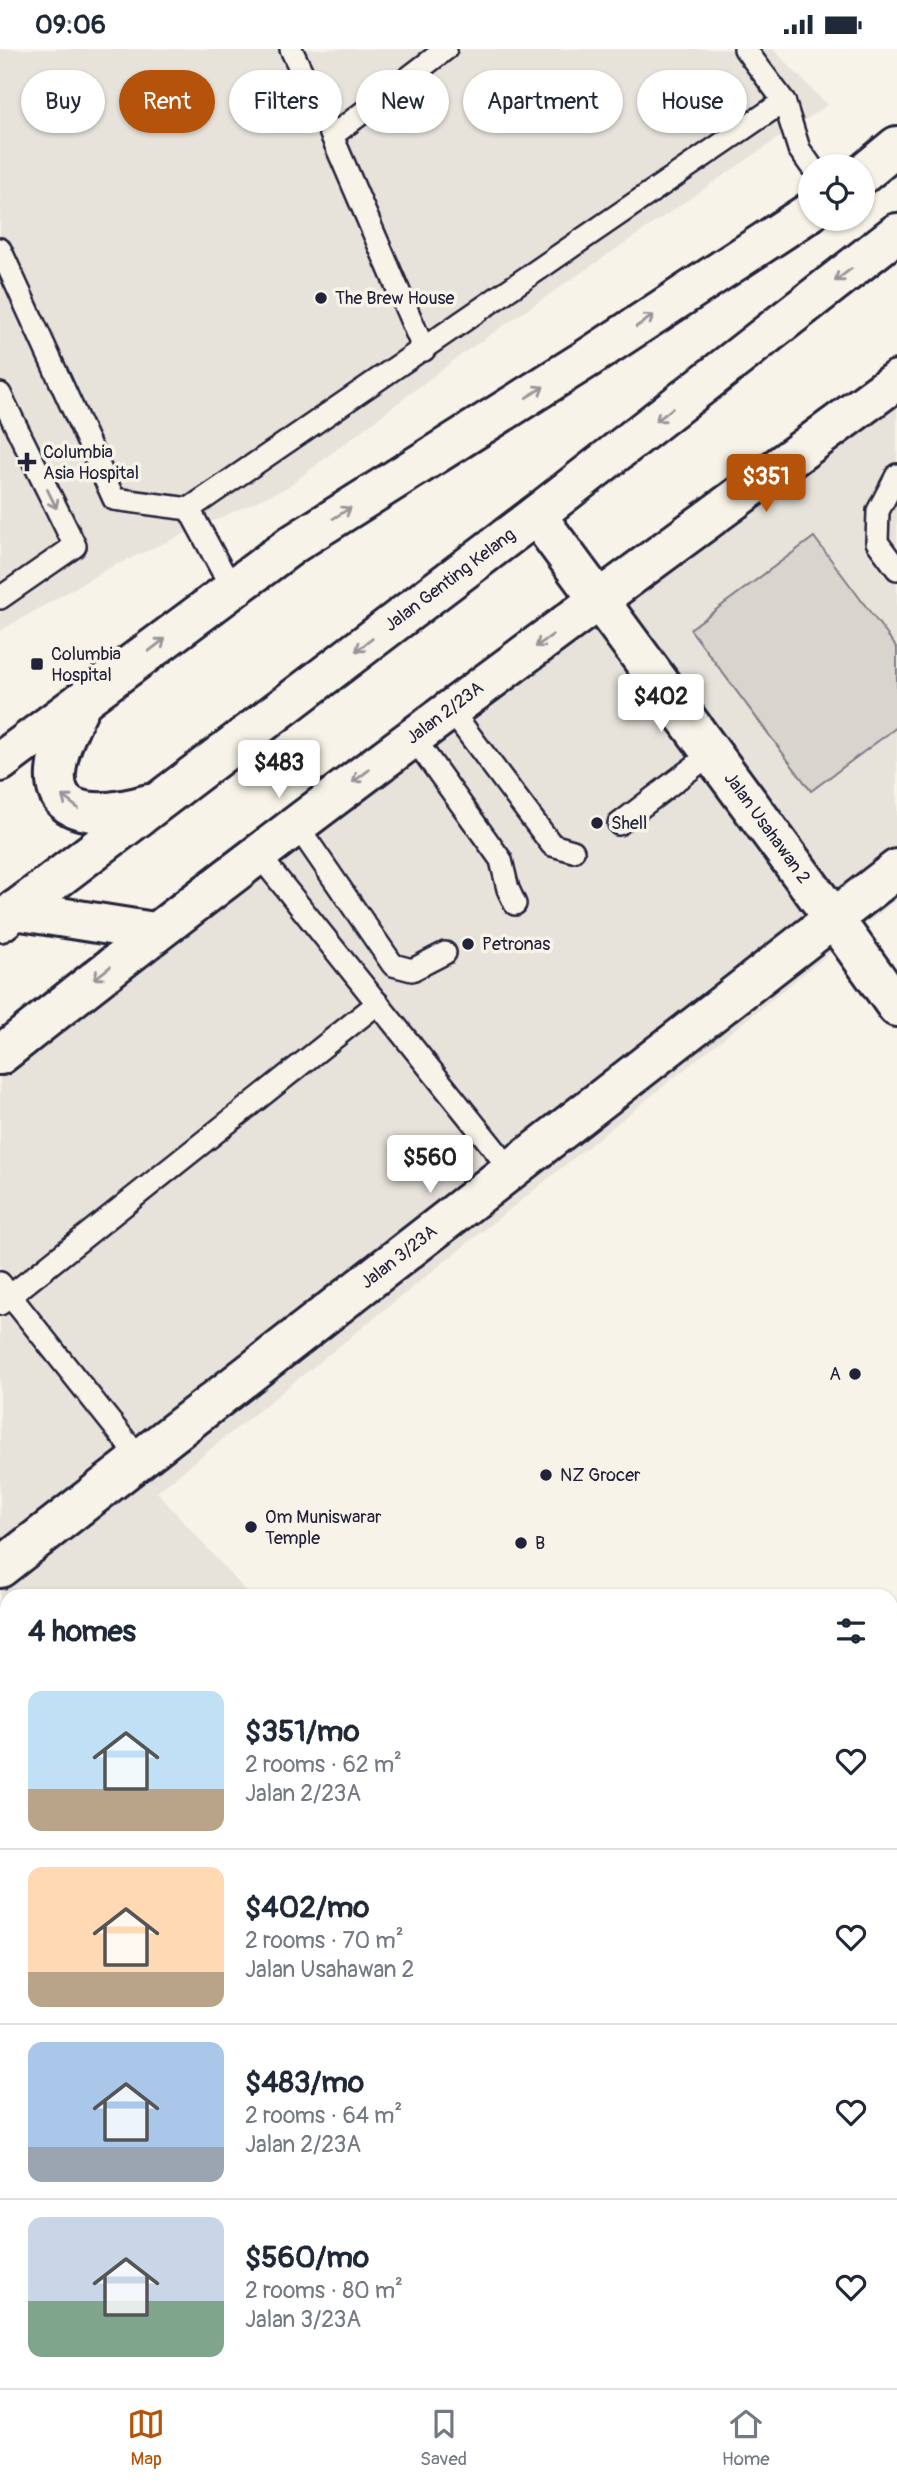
<!DOCTYPE html>
<html lang="en">
<head>
<meta charset="utf-8">
<style>
	body { margin:0; font-family:Pangolin,sans-serif; background:#f6f6f7; color:#1f2937; height:100vh; display:flex; flex-direction:column; font-size:26px; white-space:nowrap }
	* { box-sizing:border-box; margin:0 }
	p { font-size:23px; color:#747a83 }
	.icon { flex:none; width:38px; height:38px; fill:none; stroke:currentColor; stroke-width:2; stroke-linecap:round; stroke-linejoin:round }
	.map { position:relative; flex:1; overflow:hidden }
	.sheet { position:absolute; left:0px; top:1540px; width:898px; height:800px; display:flex; flex-direction:column; background:#fff; border-radius:21px 21px 0 0; box-shadow:0 2px 5px #0004 }
	.sheet>* { flex:none }
	.banner { position:absolute; left:21px; top:21px; width:856px; height:63px; display:flex; gap:14px }
	.fabs { position:absolute; left:798px; top:105px; display:grid; gap:14px }
	.fabs a { display:grid; place-items:center; width:77px; height:77px; border-radius:50%; background:#fff; box-shadow:0 2px 5px #0004; font-size:35px }
	.price { position:absolute; translate:-50% -60px; padding:0 16px; border-radius:7px; background:#fff; color:#222; font-size:23px; line-height:46px; filter:drop-shadow(0 2px 4px #0008) }
	.price::after { content:''; position:absolute; left:50%; top:42px; width:21px; height:16px; margin-left:-10px; background:inherit; clip-path:polygon(0 0,100% 0,50% 100%) }
	.price.active { background:#b45309; color:#fff }
	ul { padding:0; list-style:none }
	li { display:flex; align-items:center; gap:21px; height:175px; padding:0 28px }
	li+li { border-top:2px solid #e0e1e3 }
	li span { display:grid; place-items:center; flex:none; width:196px; height:140px; border-radius:14px; color:#555 }
	li>.icon { margin-inline-start:auto }
	span .icon { width:84px; height:84px; fill:#fffc; stroke-width:1 }
	li b { font-size:30px }
	h2 { display:flex; justify-content:space-between; align-items:center; height:84px; padding:0 28px; font-size:30px }
	.tag { padding:0 24px; border-radius:32px; background:#fff; box-shadow:0 2px 5px #0004; font-size:24px; line-height:63px }
	.tag.active { background:#b45309; color:#fff }
	.status { display:flex; justify-content:space-between; align-items:center; height:49px; padding:0 35px; background:#fff; direction:ltr }
	.status svg { height:19px; fill:currentColor }
	.tabs { display:flex; justify-content:space-around; align-items:center; height:98px; border-top:2px solid #e0e1e3; background:#fff; font-size:19px; color:#747a83 }
	.tabs a { display:grid; justify-items:center; gap:4px }
	.tabs .active { color:#b45309 }
	.map>svg:first-child { display:block }
	.built { fill:#e7e3db }
	.green { fill:#d8d5cf; stroke:#7d7c85; stroke-width:2 }
	.lines { fill:none; stroke-linecap:round; stroke-linejoin:round }
	.service-casing { stroke:#22223b; stroke-width:26 }
	.minor-casing { stroke:#22223b; stroke-width:44 }
	.tertiary-casing { stroke:#22223b; stroke-width:44 }
	.primary-casing { stroke:#22223b; stroke-width:44 }
	.service { stroke:#f7f3e8; stroke-width:21 }
	.minor { stroke:#f7f3e8; stroke-width:38 }
	.tertiary { stroke:#f7f3e8; stroke-width:38 }
	.primary { stroke:#f7f3e8; stroke-width:38 }
	.oneway { stroke:#97959a }
	.poi-dot { fill:#22223b; stroke:#f7f3e8; stroke-width:2.5 }
	.labels { text-anchor:middle; dominant-baseline:central; stroke-width:7; stroke-linejoin:round; paint-order:stroke }
	.poi-label { font-size:18px; fill:#22223b; stroke:#f7f3e8; text-anchor:start }
	.street-label { font-size:18px; fill:#22223b; stroke:#f7f3e8 }
</style>
</head>
<body>
<div class="status"><b>09:06</b><svg viewBox="0 0 49 12"><path d="M0 12V9h3v3zM5 12V6h3v6zM10 12V3h3v9zM15 12V0h3v12zM26 1h20v11H26zM47 4h2v5h-2z"/></svg></div>
<div class="map">
<svg width="897" height="2339" viewBox="0 0 897 2339">
	<rect width="100%" height="100%" fill="#f7f3e8"/>
	<filter id="ink" filterUnits="userSpaceOnUse"><feTurbulence type="fractalNoise" baseFrequency=".0143" numOctaves="2"/><feDisplacementMap in="SourceGraphic" scale="14" xChannelSelector="R" yChannelSelector="G"/><feConvolveMatrix kernelMatrix="1 2 1 2 8 2 1 2 1" color-interpolation-filters="sRGB"/></filter>
	<g filter="url(#ink)">
		<g class="built">
			<path d="M0,0H773L827,56L465,303L286,439L109,519L0,582Z"/>
			<path d="M897,308V850L157,1443L250,1547H7V1988L0,1981V978Z"/>
			<path d="M897,1796V2339H346L340,2333H891V1802Z"/>
			<path d="M7,2272V2333H100L92,2339H0V2277Z"/>
		</g>
		<g class="green">
			<path d="M814,488L897,599V678L811,742L690,580Z"/>
			<path d="M891,1910L897,1916V1981L891,1987Z"/>
		</g>
		<g class="lines">
			<defs>
				<g id="service">
					<path d="M291,0L332,87L424,301"/>
					<path d="M745,0L784,52"/>
					<path d="M332,87L446,0"/>
					<path d="M0,200L114,450L189,460L784,52L799,100L811,117"/>
					<path d="M0,345L75,497L0,549"/>
					<path d="M897,426L878,462L877,493L897,520"/>
					<path d="M189,460L232,540"/>
					<path d="M450,660L552,796L573,802"/>
					<path d="M413,688L501,811L508,840L515,855"/>
					<path d="M296,775L393,916L412,921L445,904"/>
					<path d="M619,775L712,704"/>
					<path d="M258,805L511,1121"/>
					<path d="M0,1234L140,1410"/>
					<path d="M0,1255L378,954"/>
					<path d="M702,2333L708,2339"/>
				</g>
				<g id="minor">
					<path d="M834,870L897,958"/>
					<path d="M0,1006C293,773 596,553 897,331"/>
					<path d="M0,1519L897,820"/>
					<path d="M0,1920L7,1914"/>
					<path d="M891,2277L897,2283"/>
					<path d="M425,2333L431,2339"/>
					<path d="M3,2339L16,2333"/>
				</g>
				<g id="tertiary">
					<path d="M536,466L834,870"/>
					<path d="M0,2049L7,2057"/>
					<path d="M0,2153L7,2160"/>
					<path d="M178,2333L184,2339"/>
					<path d="M278,2333L285,2339"/>
				</g>
				<g id="primary">
					<path d="M863,125L897,97"/>
					<path d="M82,652C71,675 58,698 56,723C52,777 118,764 149,755"/>
					<path d="M0,713L293,495L588,309L810,163"/>
					<path d="M15,861L154,883"/>
					<path d="M0,873L536,466L897,184"/>
				</g>
			</defs>
			<use href="#service" class="service-casing"/>
			<use href="#minor" class="minor-casing"/>
			<use href="#tertiary" class="tertiary-casing"/>
			<use href="#primary" class="primary-casing"/>
			<use href="#service" class="service"/>
			<use href="#minor" class="minor"/>
			<use href="#tertiary" class="tertiary"/>
			<use href="#primary" class="primary"/>
		</g>
		<defs><path id="oneway-shaft" d="M-6 0H5M1.5-3L5.5 0L1.5 3" fill="none" stroke-width="1.6" stroke-linecap="round" stroke-linejoin="round" transform="scale(1.75)"/></defs>
		<g class="oneway">
			<use href="#oneway-shaft" transform="translate(843 226) rotate(142)"/>
			<use href="#oneway-shaft" transform="translate(645 272) rotate(-33)"/>
			<use href="#oneway-shaft" transform="translate(535 343) rotate(-32)"/>
			<use href="#oneway-shaft" transform="translate(664 366) rotate(142)"/>
			<use href="#oneway-shaft" transform="translate(52 450) rotate(64)"/>
			<use href="#oneway-shaft" transform="translate(342 464) rotate(-32)"/>
			<use href="#oneway-shaft" transform="translate(544 592) rotate(144)"/>
			<use href="#oneway-shaft" transform="translate(157 596) rotate(-37)"/>
			<use href="#oneway-shaft" transform="translate(364 596) rotate(143)"/>
			<use href="#oneway-shaft" transform="translate(361 727) rotate(143)"/>
			<use href="#oneway-shaft" transform="translate(70 753) rotate(-142)"/>
			<use href="#oneway-shaft" transform="translate(102 924) rotate(142)"/>
		</g>
	</g>
	<g class="poi-dot">
		<circle cx="321" cy="249" r="7"/>
		<path d="M23.5 402.5h7v7h7v7h-7v7h-7v-7h-7v-7h7z"/>
		<rect x="30" y="608" width="14" height="14" rx="3.5"/>
		<circle cx="597" cy="774" r="7"/>
		<circle cx="468" cy="895" r="7"/>
		<circle cx="855" cy="1325" r="7"/>
		<circle cx="546" cy="1426" r="7"/>
		<circle cx="251" cy="1478" r="7"/>
		<circle cx="521" cy="1494" r="7"/>
	</g>
	<g class="labels">
		<g class="poi-label">
			<text x="335" y="249">The Brew House</text>
			<text x="43" y="403">Columbia<tspan x="43" dy="21">Asia Hospital</tspan></text>
			<text x="51" y="605">Columbia<tspan x="51" dy="21">Hospital</tspan></text>
			<text x="611" y="774">Shell</text>
			<text x="482" y="895">Petronas</text>
			<text x="841" y="1325" text-anchor="end">A</text>
			<text x="560" y="1426">NZ Grocer</text>
			<text x="265" y="1468">Om Muniswarar<tspan x="265" dy="21">Temple</tspan></text>
			<text x="535" y="1494">B</text>
		</g>
		<g class="street-label">
			<text transform="translate(450 531) rotate(-37)">Jalan Genting Kelang</text>
			<text transform="translate(445 664) rotate(-37)">Jalan 2/23A</text>
			<text transform="translate(767 779) rotate(54)">Jalan Usahawan 2</text>
			<text transform="translate(399 1208) rotate(-38)">Jalan 3/23A</text>
		</g>
	</g>
</svg>
<div class="fabs">
<a><svg class="icon" aria-label="locate" viewBox="0 0 24 24"><circle cx="12" cy="12" r="6"/><path d="M12 2v4M12 18v4M2 12h4M18 12h4"/></svg></a>
</div>
<b class="price active" style="left:766px;top:465px">$351</b>
<b class="price" style="left:661px;top:685px">$402</b>
<b class="price" style="left:279px;top:751px">$483</b>
<b class="price" style="left:430px;top:1146px">$560</b>
<div class="banner">
<a class="tag">Buy</a>
<a class="tag active">Rent</a>
<a class="tag">Filters</a>
<a class="tag">New</a>
<a class="tag">Apartment</a>
<a class="tag">House</a>
</div>
<section class="sheet">
<h2>4 homes<svg class="icon" aria-label="filters" viewBox="0 0 24 24"><path d="M4 7h16M4 17h16"/><circle cx="9" cy="7" r="2"/><circle cx="15" cy="17" r="2"/></svg></h2>
<ul>
<li><span style="background:linear-gradient(#bfe0f5 70%,#b9a48a 0)"><svg class="icon" aria-label="home" viewBox="0 0 24 24"><path d="M3 11l9-7 9 7M6 9v11h12V9"/></svg></span><div><b>$351/mo</b><p>2 rooms · 62 m²</p><p>Jalan 2/23A</p></div><svg class="icon" aria-label="heart" viewBox="0 0 24 24"><path d="M12 20l-8-8c-3-5 5-10 8-4 3-6 11-1 8 4z"/></svg></li>
<li><span style="background:linear-gradient(#ffd9b3 75%,#b9a48a 0)"><svg class="icon" aria-label="home" viewBox="0 0 24 24"><path d="M3 11l9-7 9 7M6 9v11h12V9"/></svg></span><div><b>$402/mo</b><p>2 rooms · 70 m²</p><p>Jalan Usahawan 2</p></div><svg class="icon" aria-label="heart" viewBox="0 0 24 24"><path d="M12 20l-8-8c-3-5 5-10 8-4 3-6 11-1 8 4z"/></svg></li>
<li><span style="background:linear-gradient(#a9c7e8 75%,#9aa5b1 0)"><svg class="icon" aria-label="home" viewBox="0 0 24 24"><path d="M3 11l9-7 9 7M6 9v11h12V9"/></svg></span><div><b>$483/mo</b><p>2 rooms · 64 m²</p><p>Jalan 2/23A</p></div><svg class="icon" aria-label="heart" viewBox="0 0 24 24"><path d="M12 20l-8-8c-3-5 5-10 8-4 3-6 11-1 8 4z"/></svg></li>
<li><span style="background:linear-gradient(#c9d6e8 60%,#7fa58c 0)"><svg class="icon" aria-label="home" viewBox="0 0 24 24"><path d="M3 11l9-7 9 7M6 9v11h12V9"/></svg></span><div><b>$560/mo</b><p>2 rooms · 80 m²</p><p>Jalan 3/23A</p></div><svg class="icon" aria-label="heart" viewBox="0 0 24 24"><path d="M12 20l-8-8c-3-5 5-10 8-4 3-6 11-1 8 4z"/></svg></li>
</ul>
</section>
</div>
<nav class="tabs">
<a class="active"><svg class="icon" aria-label="map" viewBox="0 0 24 24"><path d="M3 6l6-2 6 2 6-2v14l-6 2-6-2-6 2zM9 4v14M15 6v14"/></svg>Map</a>
<a><svg class="icon" aria-label="saved" viewBox="0 0 24 24"><path d="M7 4h10v16l-5-4-5 4z"/></svg>Saved</a>
<a><svg class="icon" aria-label="home" viewBox="0 0 24 24"><path d="M3 11l9-7 9 7M6 9v11h12V9"/></svg>Home</a>
</nav>
</body>
</html>
